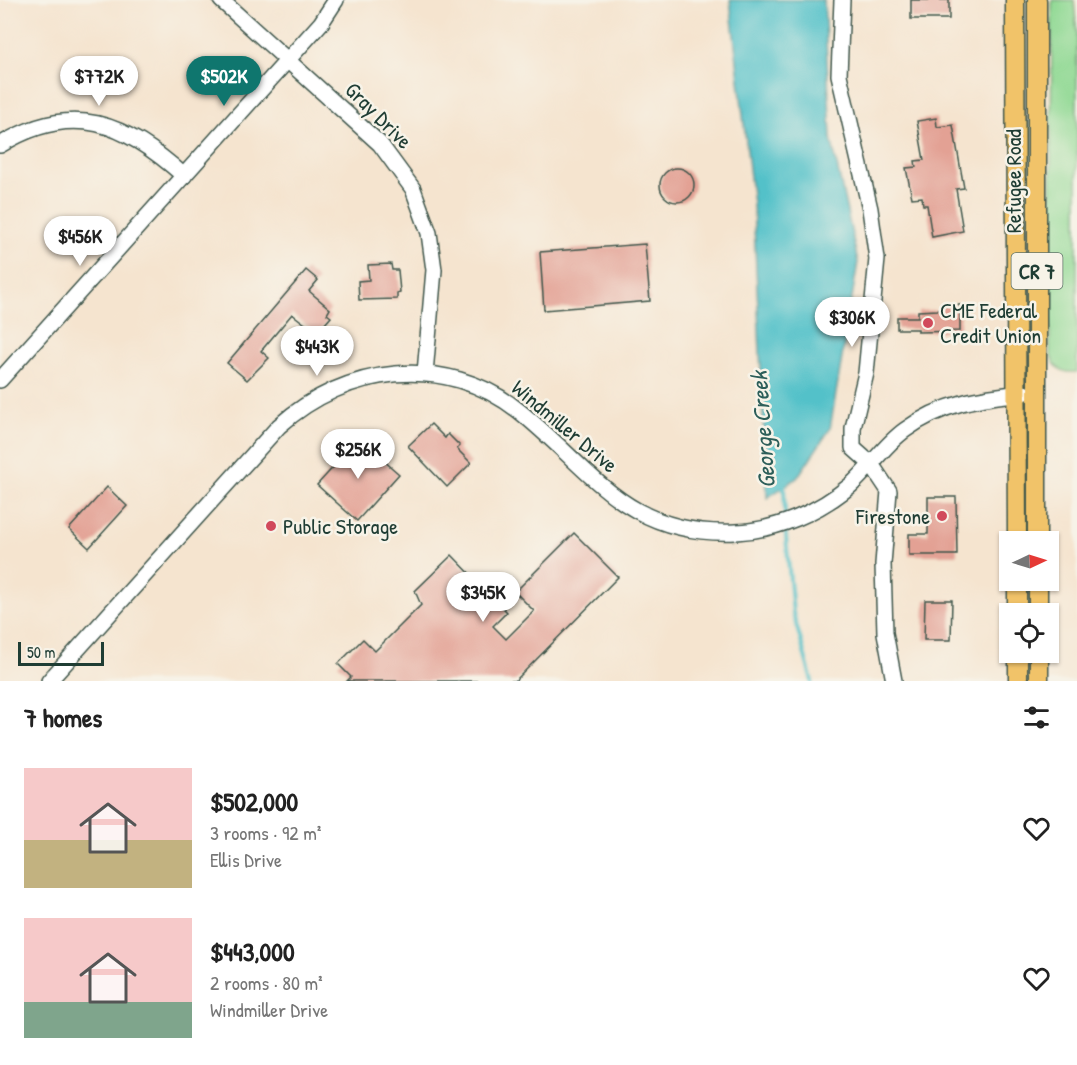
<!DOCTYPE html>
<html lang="en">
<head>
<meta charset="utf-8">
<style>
	body { margin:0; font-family:"Patrick Hand",sans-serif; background:#f2f2f2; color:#222; height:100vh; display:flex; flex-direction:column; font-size:22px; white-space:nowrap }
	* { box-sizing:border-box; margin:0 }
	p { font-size:20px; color:#767676 }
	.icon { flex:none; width:33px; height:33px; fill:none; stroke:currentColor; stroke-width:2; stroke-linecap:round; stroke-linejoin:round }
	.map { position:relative; height:681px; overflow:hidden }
	.drawer { display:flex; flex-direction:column; background:#fff; flex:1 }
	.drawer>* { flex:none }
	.needle { width:39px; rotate:86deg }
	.buttons { position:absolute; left:999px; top:531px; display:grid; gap:12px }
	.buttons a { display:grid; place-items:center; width:60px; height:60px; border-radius:0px; background:#fff; box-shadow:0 2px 4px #0004; font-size:30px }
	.scale { position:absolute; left:18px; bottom:15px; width:86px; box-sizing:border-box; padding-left:6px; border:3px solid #1f3d34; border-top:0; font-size:16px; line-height:21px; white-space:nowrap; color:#1f3d34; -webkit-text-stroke:4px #f7f3e8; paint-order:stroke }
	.price { position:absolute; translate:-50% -51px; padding:0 14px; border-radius:21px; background:#fff; color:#222; font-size:20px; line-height:39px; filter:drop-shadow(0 2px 3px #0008) }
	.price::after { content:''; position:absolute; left:50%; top:36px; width:18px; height:14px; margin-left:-9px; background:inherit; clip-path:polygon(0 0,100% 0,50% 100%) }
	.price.active { background:#0f766e; color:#fff }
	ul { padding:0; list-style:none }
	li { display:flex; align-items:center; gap:18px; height:150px; padding:0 24px }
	li span { display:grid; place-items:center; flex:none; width:168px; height:120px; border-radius:0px; color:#555 }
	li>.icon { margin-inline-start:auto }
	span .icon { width:72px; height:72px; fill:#fffc; stroke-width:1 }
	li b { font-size:26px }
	h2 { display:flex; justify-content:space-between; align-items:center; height:72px; padding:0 24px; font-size:26px }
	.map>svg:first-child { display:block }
	.green { fill:#91d994; stroke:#588b64; stroke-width:1.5 }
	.water { fill:#53c1c9; stroke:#397f7e; stroke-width:1.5 }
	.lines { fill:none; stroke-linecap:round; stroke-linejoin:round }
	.stream { stroke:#53c1c9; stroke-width:4 }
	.building { fill:#e3a194 }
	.minor-casing { stroke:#3f564b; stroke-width:18 }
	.major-casing { stroke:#3f564b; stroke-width:21 }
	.minor { stroke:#fff; stroke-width:15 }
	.major { stroke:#f1c369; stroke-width:18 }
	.poi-dot { fill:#d1495b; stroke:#f7f3e8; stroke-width:2 }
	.labels { text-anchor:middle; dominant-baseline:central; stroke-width:5; stroke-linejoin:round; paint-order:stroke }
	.shield { fill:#f7f3e8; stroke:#60746a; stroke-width:1.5 }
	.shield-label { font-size:21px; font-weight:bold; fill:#1f3d34 }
	.street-label { font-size:22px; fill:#1f3d34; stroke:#f7f3e8 }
	.poi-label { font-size:22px; fill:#1f3d34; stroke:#f7f3e8; text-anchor:start }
	.water-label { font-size:24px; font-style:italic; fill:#2c5e59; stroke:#f7f3e8 }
</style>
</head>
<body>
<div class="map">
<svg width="1077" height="681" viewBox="0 0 1077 681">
	<rect width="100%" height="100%" fill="#f7f3e8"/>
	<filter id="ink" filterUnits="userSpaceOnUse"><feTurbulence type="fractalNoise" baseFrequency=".0167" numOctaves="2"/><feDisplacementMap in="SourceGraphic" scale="12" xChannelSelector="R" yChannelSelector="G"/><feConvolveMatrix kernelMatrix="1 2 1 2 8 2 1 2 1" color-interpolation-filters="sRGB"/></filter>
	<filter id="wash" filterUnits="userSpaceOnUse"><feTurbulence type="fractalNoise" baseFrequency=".008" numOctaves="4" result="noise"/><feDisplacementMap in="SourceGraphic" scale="24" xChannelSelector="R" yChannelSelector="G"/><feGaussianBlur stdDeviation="1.35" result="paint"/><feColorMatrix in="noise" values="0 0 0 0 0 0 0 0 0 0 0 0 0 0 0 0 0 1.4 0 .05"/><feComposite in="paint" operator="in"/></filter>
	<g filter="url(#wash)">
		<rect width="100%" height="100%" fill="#f5e4cf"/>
		<path class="green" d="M1052,0H1074L1077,34V372C1061,374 1053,367 1050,352Z"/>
		<path class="water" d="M730,0H824L831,138L858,262L830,429L797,478L767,498L753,204Z"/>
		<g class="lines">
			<g class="stream">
				<path d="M784,484L785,518"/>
				<path d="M785,526L793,613L812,681"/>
			</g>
		</g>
		<g id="blocks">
			<g class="building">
				<rect x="911" y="0" width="38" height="19"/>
				<path d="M936,118L937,127L953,125L964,188L956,189L963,231L932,237L927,205H923L922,197L912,198L906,168L916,167L915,161L924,160L917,121Z"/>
				<circle cx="677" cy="185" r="17"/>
				<path d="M645,244L650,301L544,310L540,252Z"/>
				<path d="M391,264L392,270H398L400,292L397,293V299L359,300L358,281L369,280L368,265Z"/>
				<path d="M306,270L318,280L309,291L330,309L327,314L331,317L317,333L292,314L261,351L269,358L247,380L227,363Z"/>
				<path d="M941,305H960V331L918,332V329H897V317H918V311L938,310Z"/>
				<path d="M431,424L445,438L448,434L460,446L457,449L471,463L447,487L408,446Z"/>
				<path d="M359,439L399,474L357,521L317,485Z"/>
				<path d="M107,487L127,506L89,548L69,529Z"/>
				<path d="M928,497H956L957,555H909V534H928Z"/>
				<path d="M574,533L618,577L515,681H347L351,677L338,664L363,639L375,651L421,605L415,591L452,555L507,612L493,626L506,639L534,611L515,592Z"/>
				<path d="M925,600H952L951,640H924Z"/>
			</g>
		</g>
	</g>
	<g filter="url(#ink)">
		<use href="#blocks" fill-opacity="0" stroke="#3f564b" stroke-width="1.5"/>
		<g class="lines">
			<defs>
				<g id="minor">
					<path d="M221,0L380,144L413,189L429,233L434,270L425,373"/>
					<path d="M842,0L839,75L870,209L877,259L866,373L853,428V448L871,464L889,491L883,564L885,633L894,681"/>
					<path d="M0,145C73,100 125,123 184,176"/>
					<path d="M0,380L321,23L336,0"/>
					<path d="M49,681L279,426C345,366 445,352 519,411C593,470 626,537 736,532C778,530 819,512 851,485C870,468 884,445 905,430C942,403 981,397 1024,393"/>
				</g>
				<g id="major">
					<path d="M1015,0L1017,542"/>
					<path d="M1037,0V542"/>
					<path d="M1017,580V614"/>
					<path d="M1038,580V614"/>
					<path d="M1018,652V681"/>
					<path d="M1039,652V681"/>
				</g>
			</defs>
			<use href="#minor" class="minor-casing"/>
			<use href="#major" class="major-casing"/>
			<use href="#minor" class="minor"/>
			<use href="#major" class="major"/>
		</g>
	</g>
	<g class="poi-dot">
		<circle cx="928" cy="323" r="6"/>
		<circle cx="942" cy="516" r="6"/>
		<circle cx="271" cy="526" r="6"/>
	</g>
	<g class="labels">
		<rect class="shield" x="1011.5" y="253" width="51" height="36" rx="4.5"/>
		<g class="shield-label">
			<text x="1037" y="271">CR 7</text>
		</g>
		<g class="street-label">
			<text transform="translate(379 115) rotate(45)">Gray Drive</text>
			<text transform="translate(1013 181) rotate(-90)">Refugee Road</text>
			<text transform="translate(565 426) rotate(40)">Windmiller Drive</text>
		</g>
		<g class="poi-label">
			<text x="940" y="310">CME Federal<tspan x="940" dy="25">Credit Union</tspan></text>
			<text x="930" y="516" text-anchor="end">Firestone</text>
			<text x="283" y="526">Public Storage</text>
		</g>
		<g class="water-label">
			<text transform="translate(762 430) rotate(-94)">George Creek</text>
		</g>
	</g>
</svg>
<div class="buttons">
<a><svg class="needle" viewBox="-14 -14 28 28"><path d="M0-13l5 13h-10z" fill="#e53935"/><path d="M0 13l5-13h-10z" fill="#767676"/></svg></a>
<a><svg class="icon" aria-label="locate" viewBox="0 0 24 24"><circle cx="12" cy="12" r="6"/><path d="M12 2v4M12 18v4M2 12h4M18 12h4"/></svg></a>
</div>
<div class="scale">50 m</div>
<b class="price" style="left:99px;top:107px">$772K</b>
<b class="price active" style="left:224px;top:107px">$502K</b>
<b class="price" style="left:80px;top:267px">$456K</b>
<b class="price" style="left:852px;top:348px">$306K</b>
<b class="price" style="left:317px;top:377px">$443K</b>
<b class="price" style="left:358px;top:480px">$256K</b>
<b class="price" style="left:483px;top:623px">$345K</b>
</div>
<section class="drawer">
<h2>7 homes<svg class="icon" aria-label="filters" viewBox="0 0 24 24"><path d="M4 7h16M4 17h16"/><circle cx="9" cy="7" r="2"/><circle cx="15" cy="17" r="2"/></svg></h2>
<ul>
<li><span style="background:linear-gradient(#f6c9c9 60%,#c2b280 0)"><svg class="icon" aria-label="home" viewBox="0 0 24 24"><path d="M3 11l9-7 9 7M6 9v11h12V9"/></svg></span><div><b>$502,000</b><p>3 rooms · 92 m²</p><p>Ellis Drive</p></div><svg class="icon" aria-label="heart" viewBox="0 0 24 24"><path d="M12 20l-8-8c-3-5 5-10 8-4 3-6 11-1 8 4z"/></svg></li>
<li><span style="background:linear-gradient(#f6c9c9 70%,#7fa58c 0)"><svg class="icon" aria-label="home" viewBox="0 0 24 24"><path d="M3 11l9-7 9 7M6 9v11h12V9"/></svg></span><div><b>$443,000</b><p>2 rooms · 80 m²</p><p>Windmiller Drive</p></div><svg class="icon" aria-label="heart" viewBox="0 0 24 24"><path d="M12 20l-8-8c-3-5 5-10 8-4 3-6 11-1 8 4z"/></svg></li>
</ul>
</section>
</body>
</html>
